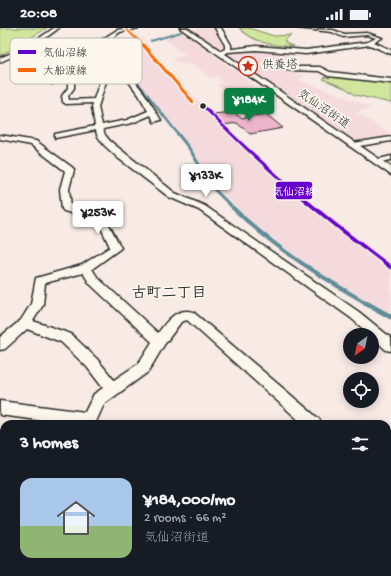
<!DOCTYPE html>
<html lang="en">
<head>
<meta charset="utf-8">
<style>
	body { margin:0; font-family:"Gochi Hand","Klee One",sans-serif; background:#242831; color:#f1f3f6; height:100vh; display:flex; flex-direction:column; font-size:15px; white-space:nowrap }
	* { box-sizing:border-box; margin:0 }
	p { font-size:13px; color:#9ea1a6 }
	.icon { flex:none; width:22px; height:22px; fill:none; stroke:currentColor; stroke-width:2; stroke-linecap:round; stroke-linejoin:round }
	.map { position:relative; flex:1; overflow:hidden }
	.drawer { position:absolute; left:0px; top:392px; width:391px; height:156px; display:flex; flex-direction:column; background:#171b24; border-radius:12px 12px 0 0; box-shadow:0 2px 10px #0003 }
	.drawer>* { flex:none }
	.needle { width:26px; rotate:213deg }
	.buttons { position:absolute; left:343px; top:300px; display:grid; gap:8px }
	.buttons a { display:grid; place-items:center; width:36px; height:36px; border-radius:50%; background:#171b24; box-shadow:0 2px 10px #0003; font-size:20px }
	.price { position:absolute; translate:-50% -34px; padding:0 9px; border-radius:4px; background:#fff; color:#222; font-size:13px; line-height:26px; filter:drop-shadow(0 1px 2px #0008) }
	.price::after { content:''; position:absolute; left:50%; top:24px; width:12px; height:9px; margin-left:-6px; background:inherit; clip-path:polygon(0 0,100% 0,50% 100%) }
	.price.current { background:#0b8043; color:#fff }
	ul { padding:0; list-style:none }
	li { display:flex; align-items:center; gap:12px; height:100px; padding:0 20px }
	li+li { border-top:1px solid #363941 }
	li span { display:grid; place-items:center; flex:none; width:112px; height:80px; border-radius:12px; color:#555 }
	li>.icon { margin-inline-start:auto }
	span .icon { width:48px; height:48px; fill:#fffc; stroke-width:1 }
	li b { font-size:17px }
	h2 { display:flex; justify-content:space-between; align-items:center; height:48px; padding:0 20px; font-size:17px }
	.status { display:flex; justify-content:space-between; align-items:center; height:28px; padding:0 20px; background:#171b24; direction:ltr }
	.status svg { height:11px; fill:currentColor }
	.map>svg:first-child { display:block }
	.built { fill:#f5dadd }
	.green { fill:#cfe69c; stroke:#7d8864 }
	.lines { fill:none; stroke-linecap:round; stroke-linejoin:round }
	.stream-far5 { stroke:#5f8d98; stroke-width:2 }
	.stream-far4 { stroke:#5f8d98; stroke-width:2.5 }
	.stream-far3 { stroke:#5f8d98; stroke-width:3 }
	.stream-far2 { stroke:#5f8d98; stroke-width:4 }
	.stream-far1 { stroke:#5f8d98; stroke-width:5 }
	.stream { stroke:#5f8d98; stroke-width:6 }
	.building { fill:#edb5cb; stroke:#2b2b2b }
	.minor-casing { stroke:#2b2b2b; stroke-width:3 }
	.tertiary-casing { stroke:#2b2b2b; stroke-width:3 }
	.minor { fill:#fbf7ec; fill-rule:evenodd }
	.tertiary { fill:#fbf7ec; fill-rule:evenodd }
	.bus-1-casing { stroke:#fbf7ec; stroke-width:3 }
	.bus-2-casing { stroke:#fbf7ec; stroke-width:3 }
	.bus-1 { fill:#60c; fill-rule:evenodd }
	.bus-2 { fill:#f60; fill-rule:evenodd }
	.bus-dot { fill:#2b2b2b; stroke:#fbf7ec; stroke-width:1.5 }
	.labels { text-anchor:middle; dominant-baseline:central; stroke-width:3.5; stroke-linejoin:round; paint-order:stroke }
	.far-poi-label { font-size:12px; fill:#2b2b2b; stroke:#fbf7ec; text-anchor:start }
	.far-street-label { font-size:12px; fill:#2b2b2b; stroke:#fbf7ec }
	.neighbourhood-label { font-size:15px; font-weight:bold; fill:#2b2b2b; stroke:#fbf7ec }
	.key { fill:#fbf7ec; stroke:#bdbab2; stroke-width:1 }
	.key-label { font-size:11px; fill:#2b2b2b }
	.line-badge { stroke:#fbf7ec; stroke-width:1.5 }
	.badge-label { font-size:11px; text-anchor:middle; font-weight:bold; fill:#fff }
</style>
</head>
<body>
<div class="status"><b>20:08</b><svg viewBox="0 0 49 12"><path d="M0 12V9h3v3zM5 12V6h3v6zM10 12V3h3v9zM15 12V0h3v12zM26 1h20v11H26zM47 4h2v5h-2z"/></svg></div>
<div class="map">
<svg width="391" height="548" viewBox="0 0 391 548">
	<rect width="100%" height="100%" fill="#f8eae5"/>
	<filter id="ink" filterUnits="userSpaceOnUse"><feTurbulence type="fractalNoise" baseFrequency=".025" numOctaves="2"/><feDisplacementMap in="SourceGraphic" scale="8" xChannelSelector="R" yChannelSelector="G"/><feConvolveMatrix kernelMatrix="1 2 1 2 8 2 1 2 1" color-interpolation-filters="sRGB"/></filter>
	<g filter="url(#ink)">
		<g class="built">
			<path d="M198,0H216L226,17L223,23L192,2Z"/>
			<path d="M184,5L205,21L255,57L252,59L225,63L217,57L223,55L217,51L221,50L218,48L210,50L194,37L177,34L172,30L185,27L163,10Z"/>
			<path d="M142,10L173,48L231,105L289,157L335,195L391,236V288L335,255L266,207L216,160L204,143L191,120L119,31L137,29L123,11Z"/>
			<path d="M257,21L293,23L298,33H283L280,38L304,48L298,52L330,63L372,80L356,84L391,106V108L357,114L229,27L232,22Z"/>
		</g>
		<g class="green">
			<path d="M0,0H47L0,28Z"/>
			<path d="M239,0H249L274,8L291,7L284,12L287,16L293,18C273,19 251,13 239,0Z"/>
			<path d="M336,48L391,55V75L355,67L347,61L323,51L325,49Z"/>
		</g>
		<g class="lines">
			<g class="stream-far5">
				<path d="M151,13L181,4"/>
				<path d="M121,34L131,47"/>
			</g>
			<path class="stream-far4" d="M131,46L178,106"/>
			<path class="stream-far3" d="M177,105L189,120L213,160L234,181"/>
			<path class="stream-far2" d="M233,180C275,220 318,247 368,276"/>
			<path class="stream-far1" d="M366,275L391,289"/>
			<path class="stream" d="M309,548L312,544"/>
		</g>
		<path class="building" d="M233,84L241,90L266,86L283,100L250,106L237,95L223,97L213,86Z"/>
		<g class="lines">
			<defs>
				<g id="minor">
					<path d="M54,0H59L32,20L0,34V30L28,18Z"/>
					<path d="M129,0H139L120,4L100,19L114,28L117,32L115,34L121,36L144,65L161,92L154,94L151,87L132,95L103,101L105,107L110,113L175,165L205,178L359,284L391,310V323L386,322L372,309V307H370L351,290L199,182L169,169L118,130L104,117L97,107L96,102L55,110V106L95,98L92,79L93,75L66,76L63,74L62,68L68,60V46L71,43L57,48L54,55L52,56L49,54L52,47L78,37L110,34V30L95,20V16L117,2ZM101,37H108L102,47L94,71L69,72L68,68L74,60V47L83,41ZM114,37L117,38L139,67L148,83L127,92L102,97L98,79L108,47Z"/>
					<path d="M297,0L333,2L344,6L367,5L382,10L374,14L391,22V26L370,17L306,26L256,22L228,24L225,22L256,18L306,22L368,14L376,10L367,7L343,9L332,4Z"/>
					<path d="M289,39H320L330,44L391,51V55L328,48L319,43L287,42Z"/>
					<path d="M0,107L36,113L73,140L74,142L69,161L71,179L105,189L121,220L92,241L98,250L158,305C167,293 177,279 193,284L319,391L322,396H303L187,292L181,294L164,317L148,344L104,376L95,396H67L0,387V373L85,384L94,366L103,360L87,339L61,314L27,301L5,321L0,322V309L21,292L31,276L36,250L82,237L110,219L98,193L64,183L62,181L60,161L65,143L31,117L0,111ZM83,245L90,256L152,314L138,336L114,352L97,331L71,306L33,293L43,277L45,255Z"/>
					<path d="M391,109V113L353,119L349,117L353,115Z"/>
					<path d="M391,128V132L376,135L372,133Z"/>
					<path d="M324,544H359L360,548H322Z"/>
				</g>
				<path id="tertiary" d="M180,0H187L221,23L225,21V17L215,0H221L231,17V22L225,26L391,139V147Z"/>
			</defs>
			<use href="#minor" class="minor-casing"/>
			<use href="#tertiary" class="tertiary-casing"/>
			<use href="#minor" class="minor"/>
			<use href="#tertiary" class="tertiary"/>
			<defs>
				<path id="bus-1" d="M202,77H204C262,136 325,188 391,237V242L340,203L292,164L246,122L202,79Z"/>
				<path id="bus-2" d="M124,0H126L144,16L194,73V75H192L142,18Z"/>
			</defs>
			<use href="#bus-1" class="bus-1-casing"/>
			<use href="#bus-2" class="bus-2-casing"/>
			<use href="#bus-1" class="bus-1"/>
			<use href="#bus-2" class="bus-2"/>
		</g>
	</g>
	<defs>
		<symbol id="sight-ring" viewBox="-11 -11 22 22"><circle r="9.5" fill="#fbf7ec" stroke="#c8321e" stroke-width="1.5"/><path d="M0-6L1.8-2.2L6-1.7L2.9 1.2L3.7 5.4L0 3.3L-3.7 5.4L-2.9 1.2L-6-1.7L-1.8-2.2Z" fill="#c8321e"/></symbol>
	</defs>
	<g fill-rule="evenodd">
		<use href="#sight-ring" x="237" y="27" width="22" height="22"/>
	</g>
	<circle class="bus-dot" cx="203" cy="78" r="3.5"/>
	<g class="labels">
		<g class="far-poi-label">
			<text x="262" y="38">供養塔</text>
		</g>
		<g class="far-street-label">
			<text transform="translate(323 82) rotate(34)">気仙沼街道</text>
		</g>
		<g class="neighbourhood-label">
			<text x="169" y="266">古町二丁目</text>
		</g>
	</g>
	<rect x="10" y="10" width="132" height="46" rx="6" class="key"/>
	<rect x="18" y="22" width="18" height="4" fill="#60c"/>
	<rect x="18" y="40" width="18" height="4" fill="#f60"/>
	<g class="key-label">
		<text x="43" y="28">気仙沼線</text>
		<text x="43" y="46">大船渡線</text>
	</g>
	<rect class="line-badge" x="275" y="153" width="38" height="19" rx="4" fill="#60c"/>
	<g class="badge-label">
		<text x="294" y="167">気仙沼線</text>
	</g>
</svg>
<div class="buttons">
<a><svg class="needle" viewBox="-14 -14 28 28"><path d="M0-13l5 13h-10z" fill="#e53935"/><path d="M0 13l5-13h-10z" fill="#9ea1a6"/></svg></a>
<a><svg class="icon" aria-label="locate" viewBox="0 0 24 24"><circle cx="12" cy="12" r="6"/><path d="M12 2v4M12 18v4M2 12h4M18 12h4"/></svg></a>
</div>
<b class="price current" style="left:249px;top:94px">¥184K</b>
<b class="price" style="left:206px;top:170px">¥133K</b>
<b class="price" style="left:98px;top:207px">¥253K</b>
<section class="drawer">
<h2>3 homes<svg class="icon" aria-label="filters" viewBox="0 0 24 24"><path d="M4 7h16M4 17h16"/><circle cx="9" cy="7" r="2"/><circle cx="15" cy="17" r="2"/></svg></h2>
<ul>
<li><span style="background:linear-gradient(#a9c7e8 60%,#8fb573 0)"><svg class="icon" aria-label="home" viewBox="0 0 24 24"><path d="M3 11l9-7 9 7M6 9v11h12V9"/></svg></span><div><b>¥184,000/mo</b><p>2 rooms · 66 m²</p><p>気仙沼街道</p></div></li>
</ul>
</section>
</div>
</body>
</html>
